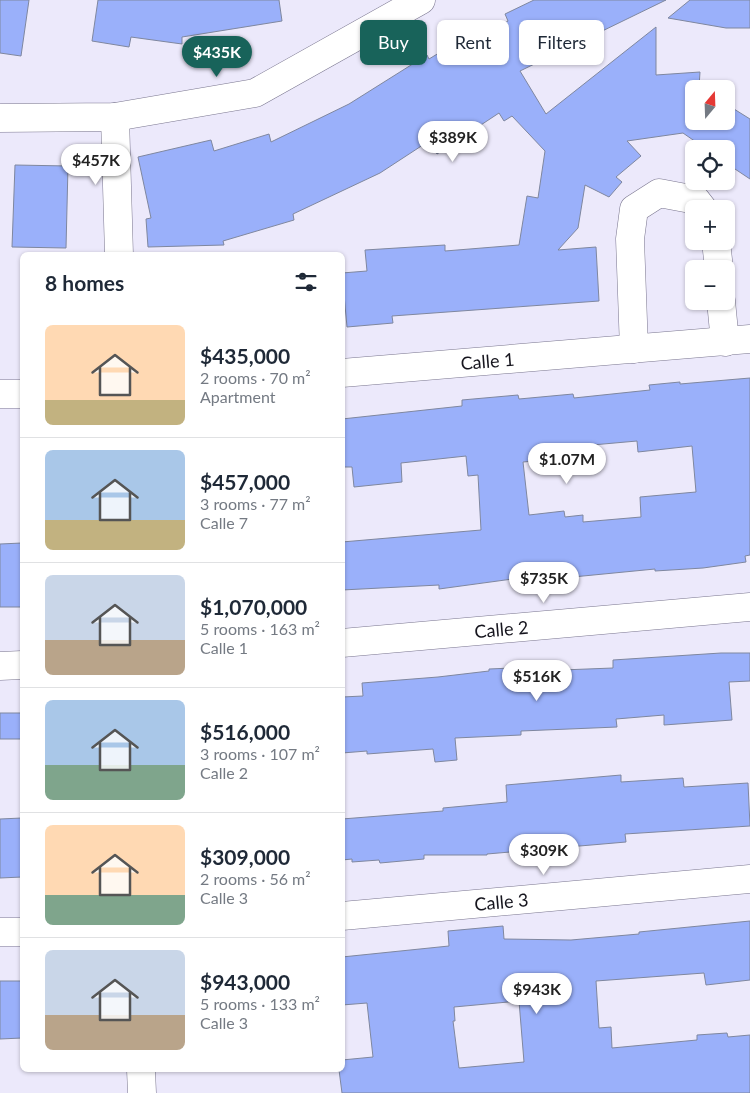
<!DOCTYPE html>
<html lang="en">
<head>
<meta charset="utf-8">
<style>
	body { margin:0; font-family:Lato,sans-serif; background:#f2f2f3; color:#1f2937; height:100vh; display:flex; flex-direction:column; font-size:19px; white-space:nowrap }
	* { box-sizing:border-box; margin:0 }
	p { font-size:16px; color:#747a83 }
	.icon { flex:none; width:28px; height:28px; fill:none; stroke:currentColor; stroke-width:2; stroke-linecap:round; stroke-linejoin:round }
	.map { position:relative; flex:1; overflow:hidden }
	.drawer { position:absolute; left:20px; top:252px; width:325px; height:820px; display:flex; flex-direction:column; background:#fff; border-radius:8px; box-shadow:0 1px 4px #0004 }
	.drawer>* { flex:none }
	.hud { position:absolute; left:360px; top:20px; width:315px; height:45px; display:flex; gap:10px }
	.needle { width:32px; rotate:19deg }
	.buttons { position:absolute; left:685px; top:80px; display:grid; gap:10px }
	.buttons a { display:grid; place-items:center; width:50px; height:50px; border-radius:8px; background:#fff; box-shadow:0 1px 4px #0004; font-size:25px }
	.price { position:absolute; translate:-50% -42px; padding:0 11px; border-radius:18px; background:#fff; color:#222; font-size:16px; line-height:32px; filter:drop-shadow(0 1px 2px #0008) }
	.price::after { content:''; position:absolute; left:50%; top:30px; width:15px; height:11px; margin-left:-8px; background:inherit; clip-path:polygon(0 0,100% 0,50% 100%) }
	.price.selected { background:#18635a; color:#fff }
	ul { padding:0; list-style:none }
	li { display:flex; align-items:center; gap:15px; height:125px; padding:0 25px }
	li+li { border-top:1px solid #e0e1e3 }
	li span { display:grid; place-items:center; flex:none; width:140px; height:100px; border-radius:8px; color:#555 }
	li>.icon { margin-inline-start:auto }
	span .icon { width:60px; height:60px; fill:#fffc; stroke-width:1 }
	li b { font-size:21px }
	h2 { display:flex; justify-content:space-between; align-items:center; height:60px; padding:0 25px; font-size:21px }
	.chip { padding:0 18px; border-radius:8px; background:#fff; box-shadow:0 1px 4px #0004; font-size:18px; line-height:45px }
	.chip.selected { background:#18635a; color:#fff }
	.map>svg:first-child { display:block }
	.building { fill:#9ab0fa; stroke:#7f879f; fill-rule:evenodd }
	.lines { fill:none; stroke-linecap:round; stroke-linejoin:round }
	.minor-casing { stroke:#7a768f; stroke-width:29 }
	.minor { stroke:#fff; stroke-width:28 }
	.labels { text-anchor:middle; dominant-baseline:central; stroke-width:4; stroke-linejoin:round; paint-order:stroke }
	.street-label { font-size:18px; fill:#16151e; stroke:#ece9fb }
</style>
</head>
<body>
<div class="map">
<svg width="750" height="1093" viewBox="0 0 750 1093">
	<rect width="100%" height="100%" fill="#ece9fb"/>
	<g class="building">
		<path d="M0,0H29L21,56L0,53Z"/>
		<path d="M98,0H279L282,21L182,37V44L131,37L129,47L92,41Z"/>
		<path d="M534,0H666L520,71L546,114L656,27V75L700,72L699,87L701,89H694V121H726V104L750,119V179L726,163V149H706L683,133L627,141L641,156L616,177L622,182L609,197L585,185L578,228L558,250L596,247L599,301L392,316L393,323L347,327L342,273L367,271L365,250L445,245V251L519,245L527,196L538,198L545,151L512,116L504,121L499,113L437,154L429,141L380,173L293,214L294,220L223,241L224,245L148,247L146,219L151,218L138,157L211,140L214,151L269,134L271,142L349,104L427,55L429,59L457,42L462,50L508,21L505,14Z"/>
		<path d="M690,0H750V28H726L668,18Z"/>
		<path d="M15,165L68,166L66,248L12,247Z"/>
		<path d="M750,378V555L745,556L746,562L703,568L655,571V569L542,580V575L439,589V585L342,590V542L481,530L478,475L468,476L466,456L401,463L402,482L354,487L352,467H342V419L462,406V400L518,395L519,399L573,394L574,398L650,390L649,385L680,382V384ZM637,441L638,452L692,446L696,492L640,497L641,517L583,522V515L565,517L564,511L529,515L523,462L581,457V446Z"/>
		<path d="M22,543V607H0V544Z"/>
		<path d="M721,653H750V681L729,682L732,720L664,725V715L616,719L617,727L521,731V735L455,738L457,760L435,762L433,749L367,754V751L342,753V697L363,696L362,683L438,677L489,671V669L535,667L536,671L613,668V660Z"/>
		<rect x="0" y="713" width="22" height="26"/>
		<path d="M621,775V782L683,778L684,787L748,783L750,826L625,834L626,842L487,854V855H424V859L380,863L379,860L352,862V859L342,860V819L443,811V808L507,802L506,785Z"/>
		<path d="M22,818V877L0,878V819Z"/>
		<path d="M750,921V980L706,985L704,973L596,981L599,1028L611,1027L612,1048L697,1040V1035L727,1033L728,1037L750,1035V1093H342L339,1070H342V1060L373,1057L367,1003L342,1005V957L449,946L448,931L503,926L504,939L571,940L639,934V932ZM519,1001L524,1062L459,1068L453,1021H455L454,1007Z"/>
		<path d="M0,981H22V1038L0,1039Z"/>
	</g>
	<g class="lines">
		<defs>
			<g id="minor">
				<path d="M115,117L119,255"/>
				<path d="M0,118L115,117L255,93L421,0"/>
				<path d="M716,241L719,269"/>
				<path d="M721,301L725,342"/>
				<path d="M634,349L630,239L634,209L659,193L696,200L703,209"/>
				<path id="s1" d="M342,373L750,339"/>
				<path d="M0,394H22"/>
				<path id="s2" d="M342,643L750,607"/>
				<path d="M0,666L22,665"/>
				<path id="s3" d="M342,916L750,879"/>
				<path d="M0,932H22"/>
				<path d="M141,1070L142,1093"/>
			</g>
		</defs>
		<use href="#minor" class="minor-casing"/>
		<use href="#minor" class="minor"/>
	</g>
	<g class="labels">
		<g class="street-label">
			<text stroke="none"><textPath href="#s1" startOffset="146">Calle 1</textPath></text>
			<text stroke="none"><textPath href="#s2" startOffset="160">Calle 2</textPath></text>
			<text stroke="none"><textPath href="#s3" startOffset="160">Calle 3</textPath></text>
		</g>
	</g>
</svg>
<div class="buttons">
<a><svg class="needle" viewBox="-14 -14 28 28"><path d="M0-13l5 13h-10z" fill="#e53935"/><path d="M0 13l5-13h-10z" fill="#747a83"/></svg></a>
<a><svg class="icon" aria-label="locate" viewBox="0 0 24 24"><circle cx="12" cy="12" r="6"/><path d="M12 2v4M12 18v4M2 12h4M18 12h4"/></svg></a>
<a>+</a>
<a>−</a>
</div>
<b class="price selected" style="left:217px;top:78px">$435K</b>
<b class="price" style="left:453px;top:163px">$389K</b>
<b class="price" style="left:96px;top:186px">$457K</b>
<b class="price" style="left:567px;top:485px">$1.07M</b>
<b class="price" style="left:544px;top:604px">$735K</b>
<b class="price" style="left:537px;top:702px">$516K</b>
<b class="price" style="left:544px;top:876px">$309K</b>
<b class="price" style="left:537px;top:1015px">$943K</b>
<div class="hud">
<a class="chip selected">Buy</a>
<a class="chip">Rent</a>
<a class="chip">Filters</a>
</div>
<section class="drawer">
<h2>8 homes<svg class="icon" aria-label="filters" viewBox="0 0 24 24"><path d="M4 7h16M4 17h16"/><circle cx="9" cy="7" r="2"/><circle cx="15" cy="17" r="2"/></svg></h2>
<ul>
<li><span style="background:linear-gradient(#ffd9b3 75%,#c2b280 0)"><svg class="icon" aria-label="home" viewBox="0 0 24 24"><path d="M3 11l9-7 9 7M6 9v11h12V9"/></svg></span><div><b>$435,000</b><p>2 rooms · 70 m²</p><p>Apartment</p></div></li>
<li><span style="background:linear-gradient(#a9c7e8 70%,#c2b280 0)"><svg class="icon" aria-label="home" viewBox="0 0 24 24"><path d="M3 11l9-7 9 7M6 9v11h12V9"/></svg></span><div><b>$457,000</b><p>3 rooms · 77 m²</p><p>Calle 7</p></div></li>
<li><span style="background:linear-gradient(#c9d6e8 65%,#b9a48a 0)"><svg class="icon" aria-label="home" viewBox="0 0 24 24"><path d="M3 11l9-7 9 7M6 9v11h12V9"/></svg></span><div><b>$1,070,000</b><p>5 rooms · 163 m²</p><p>Calle 1</p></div></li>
<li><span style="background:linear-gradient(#a9c7e8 65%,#7fa58c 0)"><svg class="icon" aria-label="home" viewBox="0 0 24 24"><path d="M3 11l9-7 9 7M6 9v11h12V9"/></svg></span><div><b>$516,000</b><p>3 rooms · 107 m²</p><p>Calle 2</p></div></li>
<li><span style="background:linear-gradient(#ffd9b3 70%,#7fa58c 0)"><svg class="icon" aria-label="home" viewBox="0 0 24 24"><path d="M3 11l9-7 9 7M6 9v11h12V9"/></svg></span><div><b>$309,000</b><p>2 rooms · 56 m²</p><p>Calle 3</p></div></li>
<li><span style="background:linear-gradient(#c9d6e8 65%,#b9a48a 0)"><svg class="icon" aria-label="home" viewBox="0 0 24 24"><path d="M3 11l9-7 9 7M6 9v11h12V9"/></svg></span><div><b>$943,000</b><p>5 rooms · 133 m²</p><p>Calle 3</p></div></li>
</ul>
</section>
</div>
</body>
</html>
